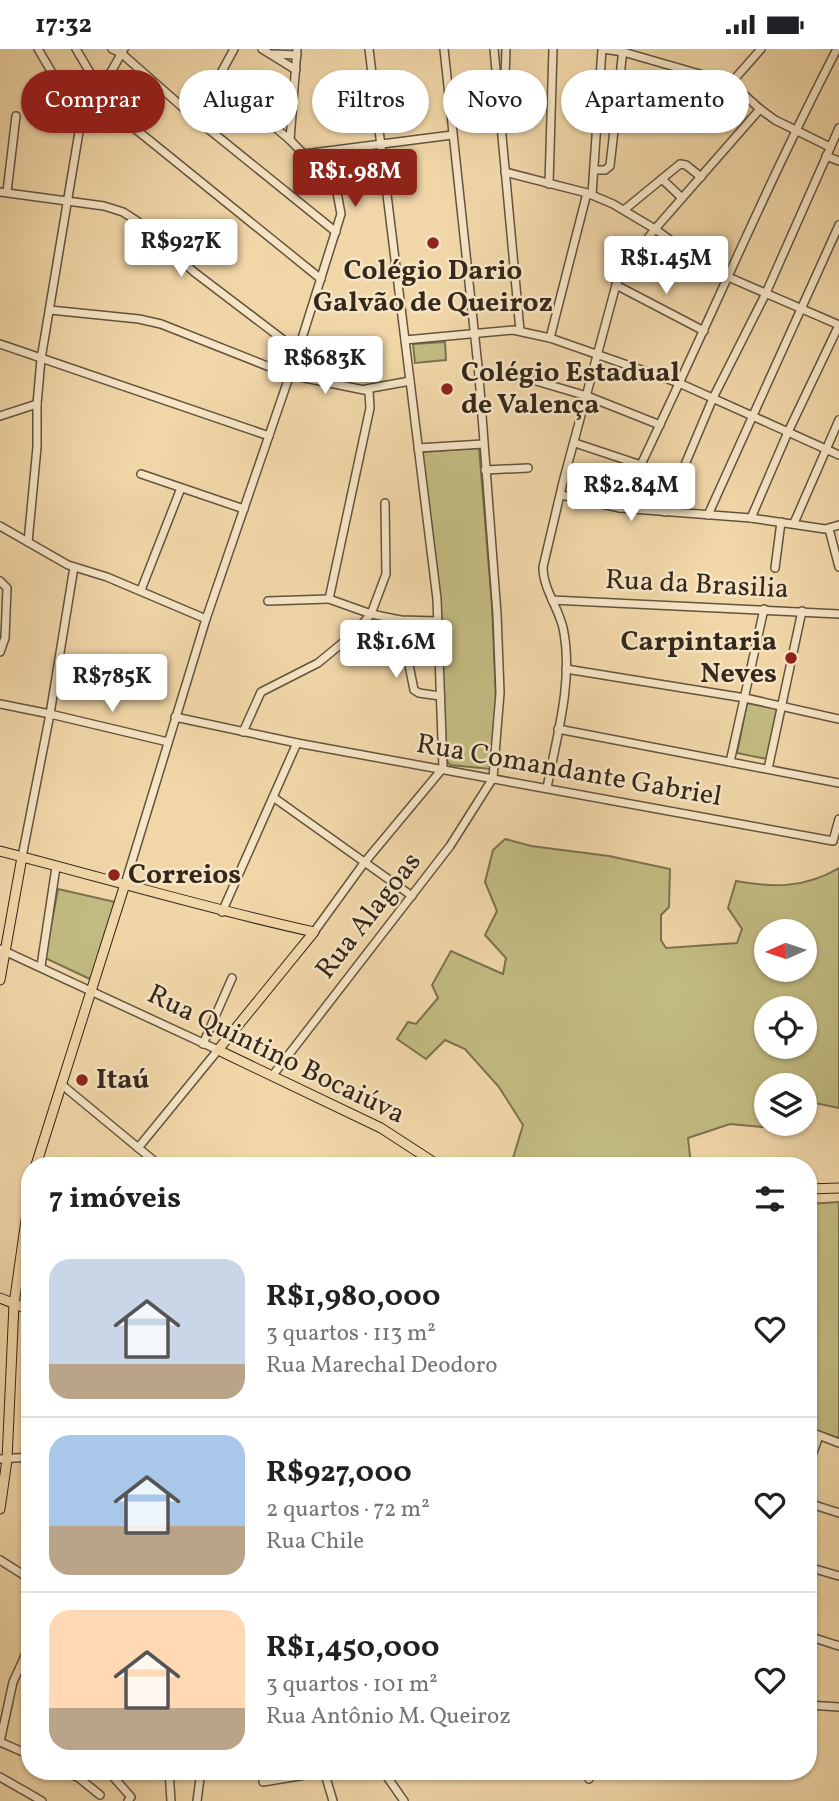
<!DOCTYPE html>
<html lang="pt">
<head>
<meta charset="utf-8">
<style>
	body { margin:0; font-family:Vollkorn,serif; background:#f6f6f6; color:#202124; height:100vh; display:flex; flex-direction:column; font-size:26px; white-space:nowrap }
	* { box-sizing:border-box; margin:0 }
	p { font-size:23px; color:#757577 }
	.icon { flex:none; width:38px; height:38px; fill:none; stroke:currentColor; stroke-width:2; stroke-linecap:round; stroke-linejoin:round }
	.map { position:relative; flex:1; overflow:hidden }
	.drawer { position:absolute; left:21px; top:1108px; width:796px; height:623px; display:flex; flex-direction:column; background:#fff; border-radius:28px; box-shadow:0 2px 5px #0004 }
	.drawer>* { flex:none }
	.top-card { position:absolute; left:21px; top:21px; width:798px; height:63px; display:flex; gap:14px }
	.needle { width:46px; rotate:267deg }
	.buttons { position:absolute; left:754px; top:870px; display:grid; gap:14px }
	.buttons a { display:grid; place-items:center; width:63px; height:63px; border-radius:50%; background:#fff; box-shadow:0 2px 5px #0004; font-size:35px }
	.price { position:absolute; translate:-50% -60px; padding:0 16px; border-radius:7px; background:#fff; color:#222; font-size:23px; line-height:46px; filter:drop-shadow(0 2px 4px #0008) }
	.price::after { content:''; position:absolute; left:50%; top:42px; width:21px; height:16px; margin-left:-10px; background:inherit; clip-path:polygon(0 0,100% 0,50% 100%) }
	.price.selected { background:#8f2418; color:#fff }
	ul { padding:0; list-style:none }
	li { display:flex; align-items:center; gap:21px; height:175px; padding:0 28px }
	li+li { border-top:2px solid #e0e0e0 }
	li span { display:grid; place-items:center; flex:none; width:196px; height:140px; border-radius:21px; color:#555 }
	li>.icon { margin-inline-start:auto }
	span .icon { width:84px; height:84px; fill:#fffc; stroke-width:1 }
	li b { font-size:30px }
	h2 { display:flex; justify-content:space-between; align-items:center; height:84px; padding:0 28px; font-size:30px }
	.tag { padding:0 24px; border-radius:32px; background:#fff; box-shadow:0 2px 5px #0004; font-size:24px; line-height:63px }
	.tag.selected { background:#8f2418; color:#fff }
	.status { display:flex; justify-content:space-between; align-items:center; height:49px; padding:0 35px; background:#fff; direction:ltr }
	.status svg { height:19px; fill:currentColor }
	.map>svg:first-child { display:block }
	.green { fill:#c2bc82; stroke:#7b724e; stroke-width:2; fill-rule:evenodd }
	.lines { fill:none; stroke-linecap:round; stroke-linejoin:round }
	.minor-casing { stroke:#63543e; stroke-width:10 }
	.major-casing { stroke:#34281b; stroke-width:11 }
	.minor { stroke:#f6e5c6; stroke-width:7 }
	.major { stroke:#f1d7a8; stroke-width:9 }
	.poi-dot { fill:#8f2418; stroke:#f6e5c6; stroke-width:2.5 }
	.labels { text-anchor:middle; dominant-baseline:central; stroke-width:5; stroke-linejoin:round; paint-order:stroke }
	.poi-label { font-size:28px; font-weight:bold; fill:#34281b; stroke:#f6e5c6; text-anchor:start }
	.street-label { font-size:28px; fill:#34281b; stroke:#f6e5c6 }
</style>
</head>
<body>
<div class="status"><b>17:32</b><svg viewBox="0 0 49 12"><path d="M0 12V9h3v3zM5 12V6h3v6zM10 12V3h3v9zM15 12V0h3v12zM26 1h20v11H26zM47 4h2v5h-2z"/></svg></div>
<div class="map">
<svg width="839" height="1752" viewBox="0 0 839 1752">
	<rect width="100%" height="100%" fill="#f1d7a8"/>
	<filter id="stains"><feTurbulence type="fractalNoise" baseFrequency=".00286" numOctaves="4"/><feColorMatrix values="0 0 0 0 .2 0 0 0 0 .09 0 0 0 0 .02 0 0 0 .5 -.17"/></filter>
	<radialGradient id="worn" r=".72"><stop offset=".6" stop-color="#630" stop-opacity="0"/><stop offset="1" stop-color="#630" stop-opacity=".3"/></radialGradient>
	<g class="green">
		<path d="M445,293L446,311L415,314L413,295Z"/>
		<path d="M479,399L492,557L496,651L490,720L450,716L447,712L437,526L422,403Z"/>
		<path d="M747,654L777,660L767,710L737,704Z"/>
		<path d="M505,790L531,797L609,807L670,820L669,858L661,866V891L666,899L737,894L742,880L728,859L736,832C773,839 805,839 839,819V1059L805,1052V1036H766V1074L781,1075V1077L762,1078L730,1075L688,1089L691,1116H507L513,1109L523,1076L499,1038L465,1000L445,991L426,1010L397,990L408,973L416,975L438,949L432,936L451,902L503,925L506,909L485,886L497,862L485,833L493,801ZM766,882H805V920H766ZM766,959H805V998H766Z"/>
		<path d="M58,840L115,853L92,931L45,909Z"/>
		<path d="M839,1153V1389L809,1379L808,1155Z"/>
	</g>
	<g class="lines">
		<defs>
			<g id="minor">
				<path d="M38,0L81,73"/>
				<path d="M76,0L101,42"/>
				<path d="M112,0L121,4L196,70L336,183"/>
				<path d="M262,0L296,21"/>
				<path d="M494,0L520,282"/>
				<path d="M603,0L623,3L731,34L760,60L775,71L830,98"/>
				<path d="M274,5L297,6"/>
				<path d="M731,34L761,0"/>
				<path d="M501,48L505,29L506,0"/>
				<path d="M97,49L321,230"/>
				<path d="M84,67L120,68"/>
				<path d="M196,70L234,0"/>
				<path d="M290,91L297,0"/>
				<path d="M304,105L452,86"/>
				<path d="M826,107L839,112"/>
				<path d="M594,121H605L610,117L623,0"/>
				<path d="M505,123L587,144L613,155L655,180L712,221L839,276"/>
				<path d="M662,130L682,149"/>
				<path d="M549,135L553,0"/>
				<path d="M0,143L104,157L123,163L137,172L194,223L298,302"/>
				<path d="M7,143L16,67"/>
				<path d="M592,146L602,0"/>
				<path d="M624,161L680,115L686,116L701,128"/>
				<path d="M616,236L704,282"/>
				<path d="M50,261L139,270L161,275L290,326L369,342L370,359L329,550L371,565L400,571L438,572"/>
				<path d="M550,289L587,144"/>
				<path d="M405,291L513,281L550,289L679,334L839,406"/>
				<path d="M0,295L269,387"/>
				<path d="M479,327H519L587,347L660,376"/>
				<path d="M366,340L410,332"/>
				<path d="M0,367L37,355"/>
				<path d="M575,394L641,416"/>
				<path d="M418,399L483,395"/>
				<path d="M485,421L528,419"/>
				<path d="M141,425L244,460"/>
				<path d="M561,446L620,459L751,469L825,480L839,476"/>
				<path d="M620,459C695,307 759,150 837,0"/>
				<path d="M665,463L713,349L766,244L839,79"/>
				<path d="M708,466L839,176"/>
				<path d="M751,469L788,383L839,276"/>
				<path d="M794,474L839,371"/>
				<path d="M0,477L68,516L107,528L206,570"/>
				<path d="M829,480L839,518"/>
				<path d="M28,493L37,398V355L41,310L80,77L124,0"/>
				<path d="M775,519L781,473"/>
				<path d="M0,532L7,539L5,589L0,603"/>
				<path d="M141,541L181,439"/>
				<path d="M552,551L839,565"/>
				<path d="M268,552L329,550"/>
				<path d="M400,571L414,641L419,644L440,647"/>
				<path d="M566,620L745,649L839,670"/>
				<path d="M0,655L50,665L168,693"/>
				<path d="M175,668L297,694L833,792L839,770"/>
				<path d="M558,680L839,734"/>
				<path d="M243,683L261,643L318,614L352,586L371,565L386,525L385,454"/>
				<path d="M730,713L764,560"/>
				<path d="M768,720L802,562"/>
				<path d="M547,739C556,690 573,634 564,584C561,561 543,542 543,518L563,433L616,236L621,224L655,180L760,60"/>
				<path d="M273,748L412,847"/>
				<path d="M22,808L50,665L74,518"/>
				<path d="M125,835L206,570L298,302L341,165L336,138L290,91L219,31"/>
				<path d="M222,863L297,694"/>
				<path d="M314,883L364,814L443,719L437,550L369,0"/>
				<path d="M0,900L218,1001L138,1099"/>
				<path d="M41,917L56,818"/>
				<path d="M203,995L232,929"/>
				<path d="M273,1026L450,797L493,729L500,644L497,565L479,327L444,0"/>
				<path d="M61,1035L159,1116"/>
				<path d="M808,1382L839,1394"/>
				<path d="M0,1410L30,1408"/>
				<path d="M808,1417L819,1387"/>
				<path d="M808,1454L839,1464"/>
				<path d="M0,1511L30,1530"/>
				<path d="M808,1518L839,1527"/>
				<path d="M808,1587L839,1597"/>
				<path d="M808,1656L839,1658"/>
				<path d="M0,1693L13,1633L30,1596"/>
				<path d="M0,1693L30,1706"/>
				<path d="M63,1722L79,1729L100,1746"/>
				<path d="M108,1722L131,1748L128,1752"/>
				<path d="M169,1722L171,1752"/>
				<path d="M324,1722L333,1752"/>
				<path d="M383,1722L404,1752"/>
				<path d="M588,1722L589,1730"/>
				<path d="M0,1728L42,1752"/>
				<path d="M263,1733L324,1723"/>
				<path d="M197,1752L201,1722"/>
			</g>
			<g id="major">
				<path d="M0,802C105,829 208,860 314,883L218,1001L381,1079L438,1116"/>
				<path d="M0,931L22,808"/>
				<path d="M36,1116L125,835"/>
				<path d="M808,1140L839,1139"/>
				<path d="M0,1249L30,1261"/>
				<path d="M0,1460L7,1411L14,1255L30,1143"/>
			</g>
		</defs>
		<use href="#minor" class="minor-casing"/>
		<use href="#major" class="major-casing"/>
		<use href="#minor" class="minor"/>
		<use href="#major" class="major"/>
	</g>
	<g class="poi-dot">
		<circle cx="433" cy="194" r="7"/>
		<circle cx="447" cy="340" r="7"/>
		<circle cx="791" cy="609" r="7"/>
		<circle cx="114" cy="826" r="7"/>
		<circle cx="82" cy="1031" r="7"/>
	</g>
	<g class="labels">
		<g class="poi-label">
			<text x="433" y="222" text-anchor="middle">Colégio Dario<tspan x="433" dy="32">Galvão de Queiroz</tspan></text>
			<text x="461" y="324">Colégio Estadual<tspan x="461" dy="32">de Valença</tspan></text>
			<text x="777" y="593" text-anchor="end">Carpintaria<tspan x="777" dy="32">Neves</tspan></text>
			<text x="128" y="826">Correios</text>
			<text x="96" y="1031">Itaú</text>
		</g>
		<g class="street-label">
			<text transform="translate(697 536) rotate(3)">Rua da Brasilia</text>
			<text transform="translate(569 722) rotate(10)">Rua Comandante Gabriel</text>
			<text transform="translate(369 867) rotate(-52)">Rua Alagoas</text>
			<text transform="translate(276 1006) rotate(26)">Rua Quintino Bocaiúva</text>
		</g>
	</g>
	<rect width="100%" height="100%" filter="url(#stains)"/>
	<rect width="100%" height="100%" fill="url(#worn)"/>
</svg>
<div class="buttons">
<a><svg class="needle" viewBox="-14 -14 28 28"><path d="M0-13l5 13h-10z" fill="#e53935"/><path d="M0 13l5-13h-10z" fill="#757577"/></svg></a>
<a><svg class="icon" aria-label="locate" viewBox="0 0 24 24"><circle cx="12" cy="12" r="6"/><path d="M12 2v4M12 18v4M2 12h4M18 12h4"/></svg></a>
<a><svg class="icon" aria-label="layers" viewBox="0 0 24 24"><path d="M12 4l9 5-9 5-9-5zM3 14l9 5 9-5"/></svg></a>
</div>
<b class="price selected" style="left:355px;top:160px">R$1.98M</b>
<b class="price" style="left:181px;top:230px">R$927K</b>
<b class="price" style="left:666px;top:247px">R$1.45M</b>
<b class="price" style="left:325px;top:347px">R$683K</b>
<b class="price" style="left:631px;top:474px">R$2.84M</b>
<b class="price" style="left:396px;top:631px">R$1.6M</b>
<b class="price" style="left:112px;top:665px">R$785K</b>
<div class="top-card">
<a class="tag selected">Comprar</a>
<a class="tag">Alugar</a>
<a class="tag">Filtros</a>
<a class="tag">Novo</a>
<a class="tag">Apartamento</a>
</div>
<section class="drawer">
<h2>7 imóveis<svg class="icon" aria-label="filters" viewBox="0 0 24 24"><path d="M4 7h16M4 17h16"/><circle cx="9" cy="7" r="2"/><circle cx="15" cy="17" r="2"/></svg></h2>
<ul>
<li><span style="background:linear-gradient(#c9d6e8 75%,#b9a48a 0)"><svg class="icon" aria-label="home" viewBox="0 0 24 24"><path d="M3 11l9-7 9 7M6 9v11h12V9"/></svg></span><div><b>R$1,980,000</b><p>3 quartos · 113 m²</p><p>Rua Marechal Deodoro</p></div><svg class="icon" aria-label="heart" viewBox="0 0 24 24"><path d="M12 20l-8-8c-3-5 5-10 8-4 3-6 11-1 8 4z"/></svg></li>
<li><span style="background:linear-gradient(#a9c7e8 65%,#b9a48a 0)"><svg class="icon" aria-label="home" viewBox="0 0 24 24"><path d="M3 11l9-7 9 7M6 9v11h12V9"/></svg></span><div><b>R$927,000</b><p>2 quartos · 72 m²</p><p>Rua Chile</p></div><svg class="icon" aria-label="heart" viewBox="0 0 24 24"><path d="M12 20l-8-8c-3-5 5-10 8-4 3-6 11-1 8 4z"/></svg></li>
<li><span style="background:linear-gradient(#ffd9b3 70%,#b9a48a 0)"><svg class="icon" aria-label="home" viewBox="0 0 24 24"><path d="M3 11l9-7 9 7M6 9v11h12V9"/></svg></span><div><b>R$1,450,000</b><p>3 quartos · 101 m²</p><p>Rua Antônio M. Queiroz</p></div><svg class="icon" aria-label="heart" viewBox="0 0 24 24"><path d="M12 20l-8-8c-3-5 5-10 8-4 3-6 11-1 8 4z"/></svg></li>
</ul>
</section>
</div>
</body>
</html>
